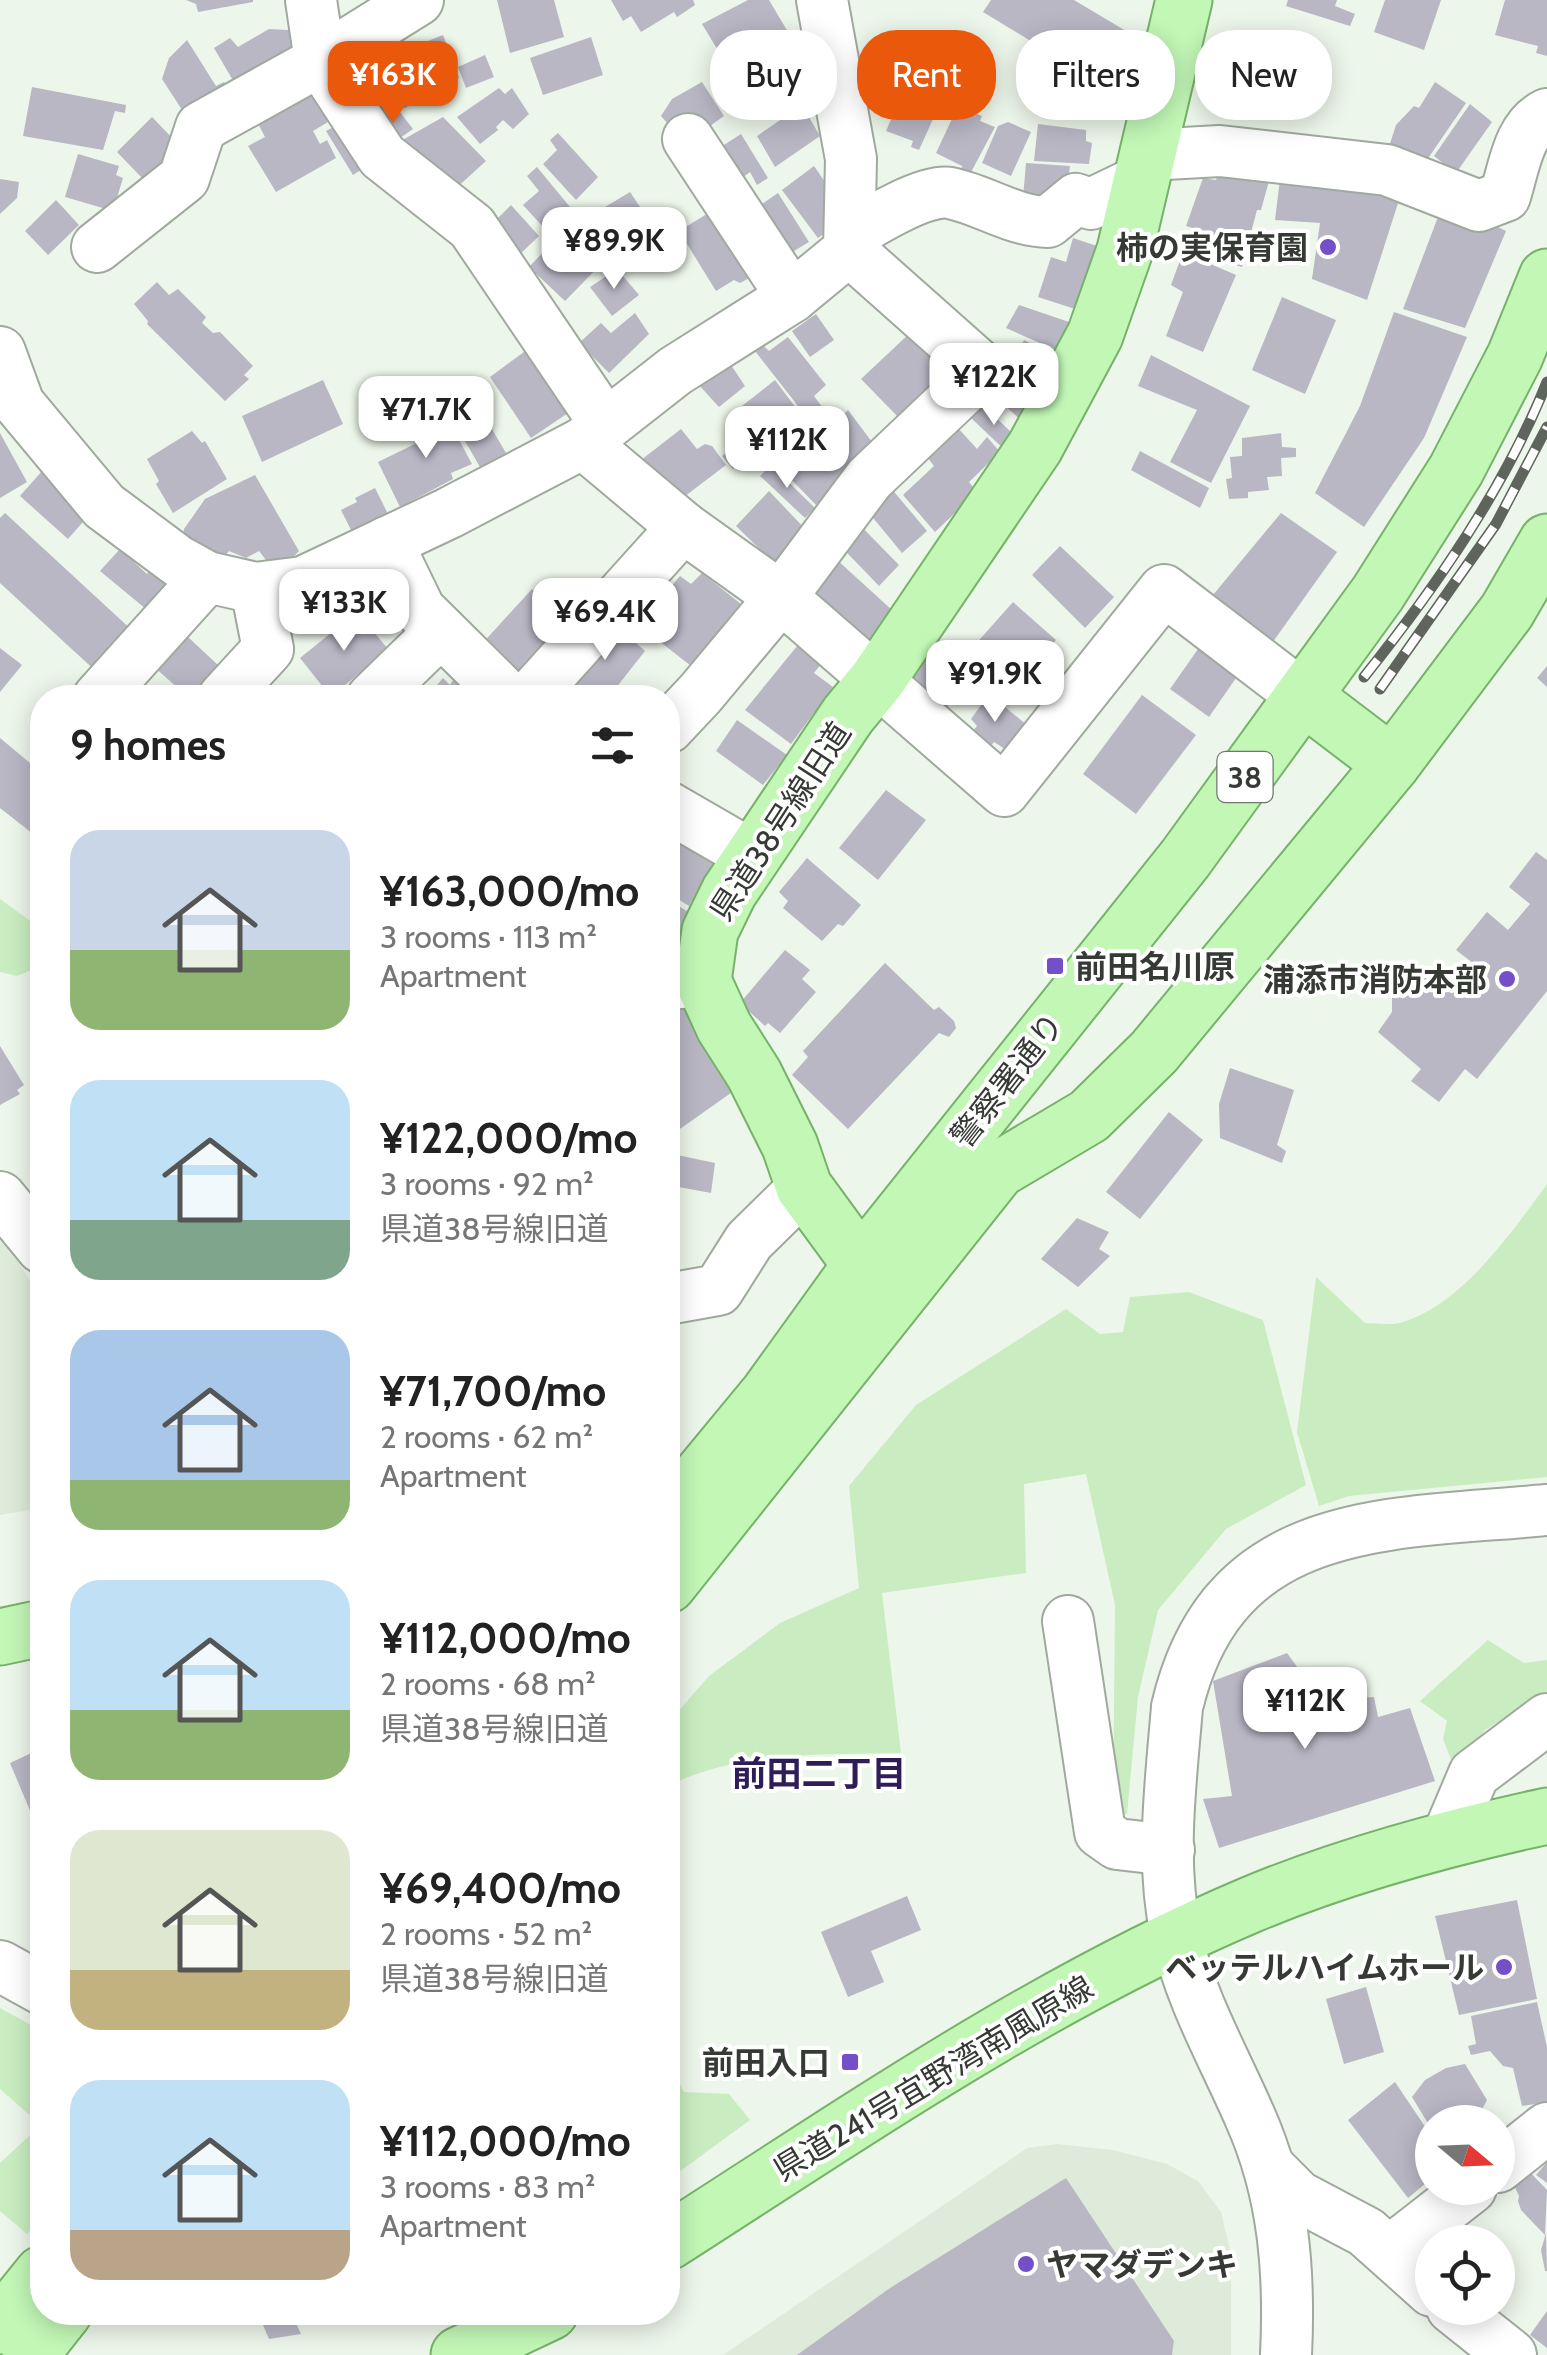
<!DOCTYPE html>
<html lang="en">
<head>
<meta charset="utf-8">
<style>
	body { margin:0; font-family:Cabin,"Noto Sans JP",sans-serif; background:#f2f2f2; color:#222; height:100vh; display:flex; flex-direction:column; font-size:38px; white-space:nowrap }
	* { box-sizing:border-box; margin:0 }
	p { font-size:32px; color:#767676 }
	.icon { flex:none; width:55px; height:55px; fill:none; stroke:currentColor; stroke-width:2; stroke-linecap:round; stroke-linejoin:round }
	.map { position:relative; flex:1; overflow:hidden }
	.drawer { position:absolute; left:30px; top:685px; width:650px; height:1640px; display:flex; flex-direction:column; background:#fff; border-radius:40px; box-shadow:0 5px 25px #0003 }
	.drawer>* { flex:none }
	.guide { position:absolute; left:710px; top:30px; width:685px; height:90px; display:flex; gap:20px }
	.needle { width:65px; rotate:109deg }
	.buttons { position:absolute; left:1415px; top:2105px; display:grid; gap:20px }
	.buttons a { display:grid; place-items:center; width:100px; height:100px; border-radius:50%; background:#fff; box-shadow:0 5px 25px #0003; font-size:50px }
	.price { position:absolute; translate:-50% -85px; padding:0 22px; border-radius:20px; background:#fff; color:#222; font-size:32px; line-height:65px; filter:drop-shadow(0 2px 5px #0008) }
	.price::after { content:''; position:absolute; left:50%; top:60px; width:30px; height:22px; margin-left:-15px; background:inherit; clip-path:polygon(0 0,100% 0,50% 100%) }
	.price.selected { background:#ea580c; color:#fff }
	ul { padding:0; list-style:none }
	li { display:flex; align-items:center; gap:30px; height:250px; padding:0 40px }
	li span { display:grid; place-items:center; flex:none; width:280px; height:200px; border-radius:30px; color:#555 }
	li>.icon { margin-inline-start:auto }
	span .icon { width:120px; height:120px; fill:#fffc; stroke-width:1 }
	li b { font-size:42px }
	h2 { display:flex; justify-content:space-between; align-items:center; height:120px; padding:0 40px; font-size:42px }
	.tag { padding:0 35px; border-radius:40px; background:#fff; box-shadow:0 5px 25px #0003; font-size:35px; line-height:90px }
	.tag.selected { background:#ea580c; color:#fff }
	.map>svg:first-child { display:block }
	.built { fill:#deebda }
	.green { fill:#c9edc0 }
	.building { fill:#b9b7c4 }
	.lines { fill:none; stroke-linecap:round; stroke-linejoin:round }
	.minor-casing { stroke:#a0a99e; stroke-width:54 }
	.major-casing { stroke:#76b269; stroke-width:59 }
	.minor { stroke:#fff; stroke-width:50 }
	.major { stroke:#c2f7b6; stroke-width:55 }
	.rail-casing { stroke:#5f645d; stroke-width:11 }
	.rail { stroke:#fff; stroke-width:8; stroke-dasharray:22; stroke-linecap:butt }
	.poi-dot { fill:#734fc8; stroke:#fff; stroke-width:4 }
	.labels { text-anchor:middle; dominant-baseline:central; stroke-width:8; stroke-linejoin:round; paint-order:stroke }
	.shield { fill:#fff; stroke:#727572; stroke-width:2.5 }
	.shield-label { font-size:30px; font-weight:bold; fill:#363a35 }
	.poi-label { font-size:32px; font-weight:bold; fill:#363a35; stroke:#fff; text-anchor:end }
	.street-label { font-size:32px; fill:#363a35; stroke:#fff }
	.neighbourhood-label { font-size:35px; font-weight:bold; fill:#2e1d57; stroke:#fff }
</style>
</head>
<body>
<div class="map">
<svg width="1547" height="2355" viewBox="0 0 1547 2355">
	<rect width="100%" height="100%" fill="#edf6ea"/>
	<g class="built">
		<path d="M0,1234L35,1288L42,1389V1508L0,1515Z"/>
		<path d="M1057,2144L1113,2150L1167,2164L1198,2181L1221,2212L1231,2253V2355H723L1027,2148Z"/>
	</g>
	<g class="green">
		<path d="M0,899L33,923L34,969L17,976L0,972Z"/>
		<path d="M1547,1184V1477L1349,1496L1319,1506L1297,1432L1316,1277L1365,1323C1377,1323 1392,1326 1403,1322C1462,1304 1512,1232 1547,1184Z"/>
		<path d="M1189,1292L1263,1320L1306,1485L1226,1529L1158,1610L1138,1697L1127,1814H1113L1115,1605L1086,1474L1024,1484L1026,1573L882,1593L901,1753C822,1755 740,1750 668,1786V1723L709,1676L780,1623L859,1588L849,1486L916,1405L1066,1309L1100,1334L1123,1332L1130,1297Z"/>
		<path d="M1488,1640L1524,1663L1547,1660V1691L1485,1730L1461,1764L1454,1767L1443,1739L1447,1721L1420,1701Z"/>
		<path d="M0,2008L42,2031V2216L27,2234L0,2211V2163L41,2125L0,2089Z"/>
		<path d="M668,2063L684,2092L729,2094L750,2120L679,2172L668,2170Z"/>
	</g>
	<g class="building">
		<path d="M186,0H253V2L198,12L196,4Z"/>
		<path d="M497,0H554L564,37L510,53Z"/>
		<path d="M611,0H693L695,5L677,17L674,12L641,32L631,16L623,21Z"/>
		<path d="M748,0H769L788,32L757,47L750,42L722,57L702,24Z"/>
		<path d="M991,0H1074L1131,34L1117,53L1107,48L1088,76L983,12Z"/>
		<path d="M1288,0H1337L1335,6L1355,14L1350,26L1286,6Z"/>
		<path d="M1385,0H1441L1424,50L1374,32Z"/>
		<path d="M1505,0H1547V56L1536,53L1538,46L1495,35Z"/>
		<path d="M269,29L306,31L309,42L238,89L214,48L230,38L238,47Z"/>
		<path d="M1237,31L1284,52L1258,109L1211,89Z"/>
		<path d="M443,35L459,78L440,85L442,92L404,108L382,59Z"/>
		<path d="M591,37L603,75L543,95L530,58Z"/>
		<path d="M187,40L216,86L224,82L230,89L186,116L162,79L169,58Z"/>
		<path d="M775,42L792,70L739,102L723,70Z"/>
		<path d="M485,55L494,77L466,88L458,67Z"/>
		<path d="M910,76L934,87L943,97L919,150L911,147L913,141L886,131Z"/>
		<path d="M702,82L724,116L696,136L681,114L669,125L661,116L672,99Z"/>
		<path d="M1435,82L1466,103L1420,170L1386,156L1396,125L1414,106L1419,108Z"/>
		<path d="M305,84L328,122L313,131L320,144L327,140L336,158L276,192L248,146L265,137L253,114Z"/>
		<path d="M32,87L126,105L125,113L115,111L103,150L23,136Z"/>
		<path d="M499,88L505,94L512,88L529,114L513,129L503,120L496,127L498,130L480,144L457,117Z"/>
		<path d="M1470,104L1492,122L1456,173L1434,156Z"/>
		<path d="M802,105L820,136L775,167L757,136Z"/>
		<path d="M958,106L982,116L980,121L995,127L969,176L961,171L962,166L936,153Z"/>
		<path d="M396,107L413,129L390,145L374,123Z"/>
		<path d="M152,117L179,145L143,179L117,152Z"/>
		<path d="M443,117L486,161L454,190L413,146L404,151L399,142Z"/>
		<path d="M1008,122L1031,132L1011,176L982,163L998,126Z"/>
		<path d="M339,124L373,162L353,175L326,131Z"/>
		<path d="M1038,124L1086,130V141L1092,143L1089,164L1034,161Z"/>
		<path d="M558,133L598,177L576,200L543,164L557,150L550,140Z"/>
		<path d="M741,134L768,178L757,185L750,172L730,187L710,154Z"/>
		<path d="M78,154L119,166L116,175L123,178L113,211L65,197Z"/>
		<path d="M1026,163L1070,166L1066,198H1023Z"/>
		<path d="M814,166L838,201L830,229L818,238L782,190Z"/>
		<path d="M537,167L570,207L544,228L523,205L539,191L527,176Z"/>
		<path d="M1219,169L1269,181L1261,210H1257L1242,267L1196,254L1202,231L1186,226L1203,178L1216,180Z"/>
		<path d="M0,179L19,182L17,198L0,214Z"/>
		<path d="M1280,179L1350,181L1399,200L1367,300L1312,279L1320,223L1275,220Z"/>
		<path d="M630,192L668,249L634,272L595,213Z"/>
		<path d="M778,193L809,242L789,254L749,213Z"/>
		<path d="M56,200L79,225L48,255L25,231Z"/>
		<path d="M511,205L539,236L518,256L490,226Z"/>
		<path d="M715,209L755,275L740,283L734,280L716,291L679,231Z"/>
		<path d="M1475,216L1506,231L1465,328L1403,309L1438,217Z"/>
		<path d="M571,223L607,258L565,301L529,267Z"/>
		<path d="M1073,238L1097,246L1078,310L1038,297L1051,257L1066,262Z"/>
		<path d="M1183,252L1236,275L1203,352L1166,336L1183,292L1171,285Z"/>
		<path d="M617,269L639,295L612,316L590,287Z"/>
		<path d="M157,282L169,295L178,289L206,317L202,323L213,333L220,332L253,366L244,375L249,379L225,401L147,324L148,321L134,304Z"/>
		<path d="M1282,297L1336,320L1305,394L1252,370Z"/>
		<path d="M1019,305L1075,324L1060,352L1006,328Z"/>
		<path d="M1394,312L1467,337L1424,438L1364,527L1315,493L1360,406Z"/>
		<path d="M635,313L649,334L609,373L579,343L601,323L611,333Z"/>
		<path d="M816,314L834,340L810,357L792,331Z"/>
		<path d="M911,332L949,371L901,420L861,379Z"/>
		<path d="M788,337L826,385L814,396L823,408L809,420L755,351L763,345L769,351Z"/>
		<path d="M1024,340L1057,357L1024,423L1002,403L1008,392L994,384L999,360L1008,343L1020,348Z"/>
		<path d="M532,346L574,409L531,438L490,377Z"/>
		<path d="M1151,355L1250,406L1211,483L1170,462L1197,410L1138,386Z"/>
		<path d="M731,365L745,386L719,407L698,384Z"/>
		<path d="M323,380L343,424L262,462L242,416Z"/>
		<path d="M775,380L802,416L770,442L742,406Z"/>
		<path d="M983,405L1016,437L1007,452L971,418Z"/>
		<path d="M848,410L875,446L816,505L785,473Z"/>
		<path d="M444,412L472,464L451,473L453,479L400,507L378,462L423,440L420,423Z"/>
		<path d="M483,414L506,453L480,467L458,429Z"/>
		<path d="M958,428L977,449L987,437L1000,452L969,482L977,492L935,532L903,495L934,466L927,457Z"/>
		<path d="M681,429L697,449L705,444L712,446L726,465L672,506L636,464Z"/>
		<path d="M192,431L202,443L205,441L227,479L173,513L156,484L159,481L147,459Z"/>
		<path d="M0,433L27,482L0,498Z"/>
		<path d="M1281,433L1282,447L1296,448V457L1281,458L1282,476L1267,477L1269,490L1248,492V498L1229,499L1226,479L1232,478L1230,457L1242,456V438Z"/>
		<path d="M743,438L754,450L733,469L722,456Z"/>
		<path d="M1140,451L1209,488L1200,508L1131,470Z"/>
		<path d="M771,465L815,508L805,518L760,476Z"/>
		<path d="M42,471L90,514L68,539L20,496Z"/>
		<path d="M255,475L299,551L287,564L273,569L259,551L246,558L229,551L224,557L209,554L183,538L184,529L205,499Z"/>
		<path d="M885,481L927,531L902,553L860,502Z"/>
		<path d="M375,488L392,522L356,540L341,510L357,502L355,498Z"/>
		<path d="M769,491L808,532L776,565L736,526Z"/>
		<path d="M5,513L135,633L100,675L0,583V518Z"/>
		<path d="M1281,513L1337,552L1270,646L1208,601Z"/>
		<path d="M851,516L899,565L879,586L831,536Z"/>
		<path d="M1060,546L1114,597L1085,628L1032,575Z"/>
		<path d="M120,549L147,574L155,564L172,580L146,609L100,571Z"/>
		<path d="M836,559L892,610L869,643L805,593Z"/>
		<path d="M702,573L746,608L695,669L650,634L669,612L658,602L680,576L691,584Z"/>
		<path d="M532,589L551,607L538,619L556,636L515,678L480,646Z"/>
		<path d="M1013,602L1056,640L1008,695L965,656Z"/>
		<path d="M357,612L388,649L331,697L300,658Z"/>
		<path d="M611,621L645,651L608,698H588L564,677Z"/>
		<path d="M173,623L219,666L189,698L143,657Z"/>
		<path d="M920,639L970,680L939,716L905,688Z"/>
		<path d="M802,640L825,659L814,673L833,687L791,744L745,710Z"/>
		<path d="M0,648L22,665L0,692Z"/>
		<path d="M1198,649L1236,678L1209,717L1170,689Z"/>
		<path d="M1547,666V687L1537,678Z"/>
		<path d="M443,678L450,685L453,680L473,698H426Z"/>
		<path d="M989,694L1027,725L1005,749L994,742L986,751L968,737L977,726L971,719Z"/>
		<path d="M1142,695L1196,735L1136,814L1083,774Z"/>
		<path d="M737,720L787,755L763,785L716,751Z"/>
		<path d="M0,738L42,773V841L0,808Z"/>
		<path d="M886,790L926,820L878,880L839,848Z"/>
		<path d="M668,831L715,859L689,906L668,893Z"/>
		<path d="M1536,852L1547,860V991L1477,1079L1465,1069L1439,1102L1411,1081L1421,1069L1378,1032L1392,1012V993L1417,963L1456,994L1478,967L1456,950L1487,912L1508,930L1530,904L1509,887Z"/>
		<path d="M807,858L861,905L843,926L838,924L822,941L783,908L788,901L779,892Z"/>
		<path d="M668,900L692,914L668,955Z"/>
		<path d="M785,950L810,970L802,979L816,992L780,1033L768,1023L765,1026L740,1003Z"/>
		<path d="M885,963L934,1010L939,1007L954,1021L956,1028L949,1037L939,1033L848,1129L792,1075L808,1057L803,1051Z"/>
		<path d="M684,1005L738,1088L677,1131L668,1119V1095L679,1086L669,1068L676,1009Z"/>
		<path d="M0,1046L24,1085L17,1090L20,1094L0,1105Z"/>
		<path d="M1230,1068L1294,1090L1277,1145L1286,1151L1282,1163L1220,1138L1219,1104Z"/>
		<path d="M1169,1112L1203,1140L1140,1219L1106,1192Z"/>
		<path d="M668,1153L715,1163L711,1193L668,1185Z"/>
		<path d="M1077,1218L1109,1232L1099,1249L1110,1256L1078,1287L1041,1259Z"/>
		<path d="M1287,1653L1322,1701L1374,1697L1378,1717L1410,1708L1435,1781L1219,1848L1203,1799L1232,1796L1213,1681Z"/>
		<path d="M42,1748V1839L10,1763Z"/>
		<path d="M907,1896L921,1930L871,1951L884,1982L848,1997L821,1932Z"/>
		<path d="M1517,1900L1537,1999L1459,2015L1435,1916Z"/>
		<path d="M1366,1987L1384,2052L1344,2064L1326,1999Z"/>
		<path d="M1537,2002L1547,2047V2102L1522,2106L1513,2068L1503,2066L1490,2051L1471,2055L1468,2046L1476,2044L1471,2016Z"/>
		<path d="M1465,2064L1487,2100L1477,2119L1473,2122H1432V2130L1412,2097L1425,2080L1446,2068Z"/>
		<path d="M1395,2082L1432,2137V2178L1408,2198L1348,2120Z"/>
		<path d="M1547,2162V2183L1536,2175Z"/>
		<path d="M1527,2169L1547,2190L1545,2235L1521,2210L1518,2201L1519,2196L1513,2183Z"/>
		<path d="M1066,2178L1174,2341L1172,2355H797L890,2288Z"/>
		<path d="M1546,2233L1547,2271H1545L1541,2250Z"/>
		<path d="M1547,2311V2348L1530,2335Z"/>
		<path d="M273,2312H291L301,2334L269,2339L263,2325Z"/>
		<path d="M301,2312H329V2313L305,2322Z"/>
	</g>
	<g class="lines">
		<defs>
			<g id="minor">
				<path d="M311,0L320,61L382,156L472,227L606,425"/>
				<path d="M688,139L792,297"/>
				<path d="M1147,155L1220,151L1387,170L1479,206L1505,196C1514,168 1518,128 1547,114"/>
				<path d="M850,235C871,222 926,188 950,193C984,200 1012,221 1048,222L1076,199L1091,204L1141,180"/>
				<path d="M97,247L184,178L201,127L320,61L418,0"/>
				<path d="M0,352L19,404L104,506L178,561L207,577L256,588L303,582L449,513L583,443L675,371L792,297L849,250L851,159L822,0"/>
				<path d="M583,443L683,527L781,597L1004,791L1164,590L1304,697"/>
				<path d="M387,542L420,610L509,698"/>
				<path d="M98,698L207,577"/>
				<path d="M223,698L268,649L256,588"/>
				<path d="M372,698L441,631"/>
				<path d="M529,698L683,527"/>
				<path d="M668,728L700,694L781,597L869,479L984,370L849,250"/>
				<path d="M668,807L753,856"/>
				<path d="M668,984L703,981"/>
				<path d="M0,1197L42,1248"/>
				<path d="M668,1299L718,1290L749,1241L804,1187"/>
				<path d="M1068,1621L1100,1832L1117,1844L1169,1850"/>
				<path d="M1446,1840L1474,1774L1547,1719"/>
				<path d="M0,1966L42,1989"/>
				<path d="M1498,2167L1547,2128"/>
				<path d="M1270,2168L1298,2196L1366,2232L1432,2291"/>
				<path d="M1389,2252L1471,2188"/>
				<path d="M1452,2308L1511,2355"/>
				<path d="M1286,2355C1290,2272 1284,2193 1250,2117C1224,2057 1190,1999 1176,1934C1160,1861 1171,1781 1177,1707C1223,1513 1387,1525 1547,1510"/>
			</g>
			<g id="major">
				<path d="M1304,697L1392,764"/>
				<path d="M861,1265L804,1187L790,1146L754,1074L724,1027L703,981L710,931L729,892L848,715L877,680L1035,447L1095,335L1125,250L1184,0"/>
				<path d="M668,1515L768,1394L861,1265L1185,859L1378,593L1456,470L1515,356L1547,277"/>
				<path d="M668,1585L998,1170L1089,1116L1154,1052L1392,764L1507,611L1547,542"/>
				<path d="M0,1637L42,1628"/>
				<path d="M668,2242C857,2121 1042,1993 1250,1905C1345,1865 1446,1838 1547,1816"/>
				<path d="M0,2326L42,2274"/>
				<path d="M30,2355L64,2312"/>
				<path d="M459,2355L550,2312"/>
			</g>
		</defs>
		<use href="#minor" class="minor-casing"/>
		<use href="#major" class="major-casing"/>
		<use href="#minor" class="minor"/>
		<use href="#major" class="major"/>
		<defs>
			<g id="rail">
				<path d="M1364,677C1436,587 1504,489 1547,382"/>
				<path d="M1380,689L1496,524L1547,427"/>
			</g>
		</defs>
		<use href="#rail" class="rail-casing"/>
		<use href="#rail" class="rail"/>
	</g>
	<g class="poi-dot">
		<circle cx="1328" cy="247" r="10"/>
		<rect x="1045" y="956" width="20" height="20" rx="5"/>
		<circle cx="1507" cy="979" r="10"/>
		<circle cx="1504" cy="1967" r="10"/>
		<rect x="840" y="2052" width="20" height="20" rx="5"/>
		<circle cx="1026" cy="2264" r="10"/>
	</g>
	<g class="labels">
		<rect class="shield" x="1217.5" y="752" width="55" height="50" rx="8"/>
		<g class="shield-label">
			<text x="1245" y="777">38</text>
		</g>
		<g class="poi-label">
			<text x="1308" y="247">柿の実保育園</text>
			<text x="1075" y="966" text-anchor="start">前田名川原</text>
			<text x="1487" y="979">浦添市消防本部</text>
			<text x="1484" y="1967">ベッテルハイムホール</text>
			<text x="830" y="2062">前田入口</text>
			<text x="1046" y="2264" text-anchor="start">ヤマダデンキ</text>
		</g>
		<g class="street-label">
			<text transform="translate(780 821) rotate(-57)">県道38号線旧道</text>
			<text transform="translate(1007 1080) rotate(-52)">警察署通り</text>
			<text transform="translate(933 2078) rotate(-31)">県道241号宜野湾南風原線</text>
		</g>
		<g class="neighbourhood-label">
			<text x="819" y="1773">前田二丁目</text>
		</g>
	</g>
</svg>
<div class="buttons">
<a><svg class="needle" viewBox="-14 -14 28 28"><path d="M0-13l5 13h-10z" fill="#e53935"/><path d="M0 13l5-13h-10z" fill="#767676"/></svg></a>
<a><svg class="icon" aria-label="locate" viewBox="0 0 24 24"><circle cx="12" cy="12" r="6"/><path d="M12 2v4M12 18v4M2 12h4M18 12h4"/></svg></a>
</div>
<b class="price selected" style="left:393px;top:126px">¥163K</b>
<b class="price" style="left:614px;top:292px">¥89.9K</b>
<b class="price" style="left:994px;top:428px">¥122K</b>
<b class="price" style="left:426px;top:461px">¥71.7K</b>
<b class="price" style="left:787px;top:491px">¥112K</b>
<b class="price" style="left:344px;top:654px">¥133K</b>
<b class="price" style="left:605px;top:663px">¥69.4K</b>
<b class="price" style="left:995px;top:725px">¥91.9K</b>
<b class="price" style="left:1305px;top:1752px">¥112K</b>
<div class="guide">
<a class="tag">Buy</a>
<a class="tag selected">Rent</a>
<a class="tag">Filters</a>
<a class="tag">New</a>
</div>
<section class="drawer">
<h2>9 homes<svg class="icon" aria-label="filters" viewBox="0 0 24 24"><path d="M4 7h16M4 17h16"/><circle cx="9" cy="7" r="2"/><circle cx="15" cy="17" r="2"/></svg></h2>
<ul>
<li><span style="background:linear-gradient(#c9d6e8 60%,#8fb573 0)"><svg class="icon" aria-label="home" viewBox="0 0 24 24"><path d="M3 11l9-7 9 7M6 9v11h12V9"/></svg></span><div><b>¥163,000/mo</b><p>3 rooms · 113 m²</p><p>Apartment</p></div></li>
<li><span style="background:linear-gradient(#bfe0f5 70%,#7fa58c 0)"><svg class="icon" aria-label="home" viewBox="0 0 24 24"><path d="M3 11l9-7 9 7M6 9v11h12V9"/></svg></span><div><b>¥122,000/mo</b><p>3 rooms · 92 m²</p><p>県道38号線旧道</p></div></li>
<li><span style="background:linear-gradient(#a9c7e8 75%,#8fb573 0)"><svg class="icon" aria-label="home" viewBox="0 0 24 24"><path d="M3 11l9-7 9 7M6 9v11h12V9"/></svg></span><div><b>¥71,700/mo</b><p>2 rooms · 62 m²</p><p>Apartment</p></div></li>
<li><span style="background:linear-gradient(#bfe0f5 65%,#8fb573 0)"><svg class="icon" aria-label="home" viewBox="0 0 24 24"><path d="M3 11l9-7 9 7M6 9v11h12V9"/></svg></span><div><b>¥112,000/mo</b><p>2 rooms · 68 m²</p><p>県道38号線旧道</p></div></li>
<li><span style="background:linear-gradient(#dfe7d0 70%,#c2b280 0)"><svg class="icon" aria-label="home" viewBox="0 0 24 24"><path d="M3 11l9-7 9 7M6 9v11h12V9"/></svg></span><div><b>¥69,400/mo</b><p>2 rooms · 52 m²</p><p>県道38号線旧道</p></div></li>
<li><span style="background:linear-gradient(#bfe0f5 75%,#b9a48a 0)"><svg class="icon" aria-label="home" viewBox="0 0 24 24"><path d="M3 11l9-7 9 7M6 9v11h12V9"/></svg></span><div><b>¥112,000/mo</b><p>3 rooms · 83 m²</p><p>Apartment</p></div></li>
</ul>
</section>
</div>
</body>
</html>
